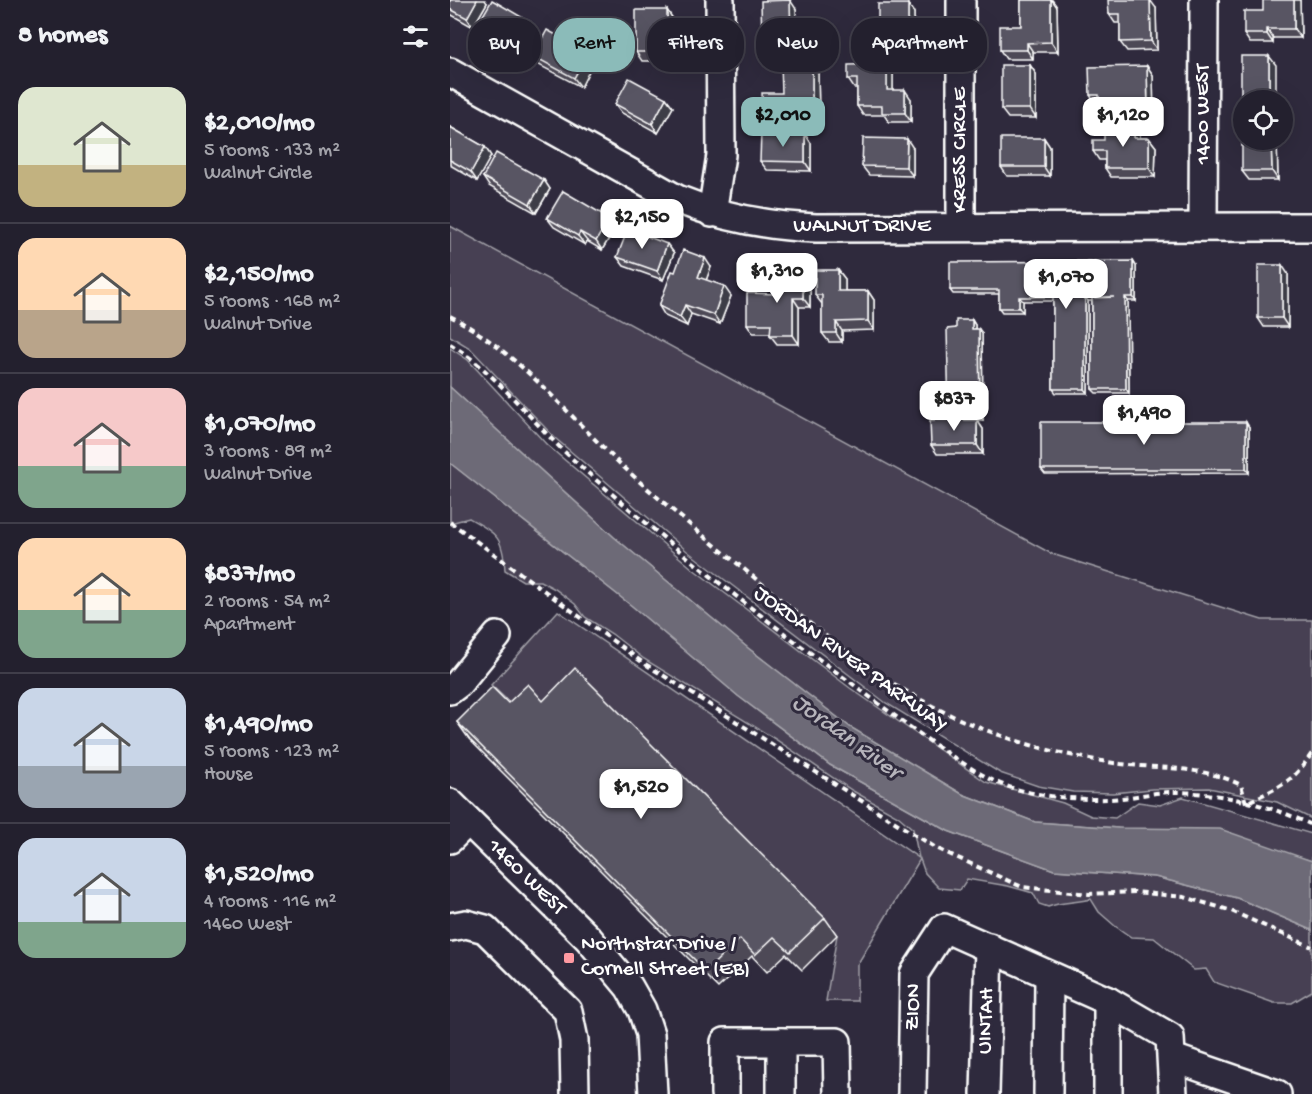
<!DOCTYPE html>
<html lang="en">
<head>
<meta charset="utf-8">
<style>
	body { margin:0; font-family:"Gochi Hand",sans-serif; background:#2b2836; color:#f1f3f6; height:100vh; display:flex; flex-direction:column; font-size:22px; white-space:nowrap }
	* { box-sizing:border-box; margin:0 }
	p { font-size:20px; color:#a3a3aa }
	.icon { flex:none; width:33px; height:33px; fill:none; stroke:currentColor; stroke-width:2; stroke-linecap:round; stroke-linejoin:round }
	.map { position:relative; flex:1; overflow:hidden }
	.sheet { display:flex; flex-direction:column; background:#23202e; width:450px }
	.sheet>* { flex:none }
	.top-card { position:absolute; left:18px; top:18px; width:570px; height:54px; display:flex; gap:12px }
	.fabs { position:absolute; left:783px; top:90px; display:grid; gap:12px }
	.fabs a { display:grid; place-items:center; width:60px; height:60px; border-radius:50%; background:#23202e; box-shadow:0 6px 24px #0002,0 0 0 2px #403e4a; font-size:30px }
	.price { position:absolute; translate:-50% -51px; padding:0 14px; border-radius:12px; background:#fff; color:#222; font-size:20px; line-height:39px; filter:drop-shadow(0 2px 3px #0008) }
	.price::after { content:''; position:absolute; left:50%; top:36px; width:18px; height:14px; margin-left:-9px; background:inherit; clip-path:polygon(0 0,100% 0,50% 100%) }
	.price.on { background:#8bbbb9; color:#111 }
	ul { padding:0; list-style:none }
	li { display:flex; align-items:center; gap:18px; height:150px; padding:0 18px }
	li+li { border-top:2px solid #403e4a }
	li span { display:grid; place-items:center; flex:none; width:168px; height:120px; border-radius:18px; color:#555 }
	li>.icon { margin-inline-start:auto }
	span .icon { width:72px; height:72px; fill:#fffc; stroke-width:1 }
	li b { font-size:26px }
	h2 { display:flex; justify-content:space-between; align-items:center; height:72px; padding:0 18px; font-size:26px }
	.pill { padding:0 21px; border-radius:24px; background:#23202e; box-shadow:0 6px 24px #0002,0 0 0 2px #403e4a; font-size:21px; line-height:54px }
	.pill.on { background:#8bbbb9; color:#111 }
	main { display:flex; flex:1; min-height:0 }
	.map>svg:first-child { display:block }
	.green { fill:#464152; stroke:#a2a0a8; stroke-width:1.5 }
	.water { fill:#6d6a77; stroke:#a7a6ad; stroke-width:1.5 }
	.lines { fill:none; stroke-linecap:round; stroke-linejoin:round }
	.minor-casing { stroke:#fff; stroke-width:32 }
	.path { stroke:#fff; stroke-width:4; stroke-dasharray:6 4.5; stroke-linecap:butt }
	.minor { stroke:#2f2a3d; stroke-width:27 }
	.wall { fill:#4d4956; stroke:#fff; stroke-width:1.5 }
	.shaded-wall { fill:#3e3c46; stroke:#fff; stroke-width:1.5 }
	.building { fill:#595564; stroke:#fff; stroke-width:1.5 }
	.poi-dot { fill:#ff9aa2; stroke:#2f2a3d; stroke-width:2 }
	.labels { text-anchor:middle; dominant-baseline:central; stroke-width:6; stroke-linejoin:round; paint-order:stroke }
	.street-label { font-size:22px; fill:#fff; stroke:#2f2a3d }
	.poi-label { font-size:22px; fill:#fff; stroke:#2f2a3d; text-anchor:start }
	.water-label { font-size:24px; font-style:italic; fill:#b6b4bb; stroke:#2f2a3d }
</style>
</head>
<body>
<main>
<section class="sheet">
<h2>8 homes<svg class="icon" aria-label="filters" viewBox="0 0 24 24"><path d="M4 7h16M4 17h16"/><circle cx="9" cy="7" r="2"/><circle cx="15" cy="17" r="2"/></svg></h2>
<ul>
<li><span style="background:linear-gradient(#dfe7d0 65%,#c2b280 0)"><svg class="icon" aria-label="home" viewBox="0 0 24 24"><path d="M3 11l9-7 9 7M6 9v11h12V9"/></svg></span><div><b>$2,010/mo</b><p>5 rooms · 133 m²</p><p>Walnut Circle</p></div></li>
<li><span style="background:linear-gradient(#ffd9b3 60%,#b9a48a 0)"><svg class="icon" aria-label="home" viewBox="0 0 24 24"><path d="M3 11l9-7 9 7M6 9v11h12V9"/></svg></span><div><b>$2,150/mo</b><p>5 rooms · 168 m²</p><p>Walnut Drive</p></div></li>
<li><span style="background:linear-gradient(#f6c9c9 65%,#7fa58c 0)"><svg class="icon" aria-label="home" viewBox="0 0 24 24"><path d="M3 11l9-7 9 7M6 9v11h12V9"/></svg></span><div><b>$1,070/mo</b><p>3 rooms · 89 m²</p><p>Walnut Drive</p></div></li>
<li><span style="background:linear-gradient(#ffd9b3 60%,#7fa58c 0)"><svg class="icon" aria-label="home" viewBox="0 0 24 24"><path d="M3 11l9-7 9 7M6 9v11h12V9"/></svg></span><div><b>$837/mo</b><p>2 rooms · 54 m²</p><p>Apartment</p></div></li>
<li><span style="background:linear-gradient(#c9d6e8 65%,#9aa5b1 0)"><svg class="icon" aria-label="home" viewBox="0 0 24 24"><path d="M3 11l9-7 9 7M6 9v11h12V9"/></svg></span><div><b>$1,490/mo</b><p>5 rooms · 123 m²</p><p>House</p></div></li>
<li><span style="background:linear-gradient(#c9d6e8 70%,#7fa58c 0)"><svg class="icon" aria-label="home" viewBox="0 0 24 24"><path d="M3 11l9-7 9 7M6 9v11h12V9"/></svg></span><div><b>$1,520/mo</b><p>4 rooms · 116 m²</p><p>1460 West</p></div></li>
</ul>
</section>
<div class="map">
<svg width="862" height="1094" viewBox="0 0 862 1094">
	<rect width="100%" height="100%" fill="#2f2a3d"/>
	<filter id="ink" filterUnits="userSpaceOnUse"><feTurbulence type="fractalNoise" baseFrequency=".0167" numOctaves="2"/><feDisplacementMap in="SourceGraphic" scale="12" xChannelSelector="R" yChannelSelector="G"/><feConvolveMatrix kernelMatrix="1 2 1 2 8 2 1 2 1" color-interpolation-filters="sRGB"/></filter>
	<g filter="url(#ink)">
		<g class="green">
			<path d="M0,226L602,554L812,620H862V819L827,802L759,788L702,789L663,793L623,792L588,786L550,773L436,703L237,551L105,438L20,348L0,336Z"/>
			<path d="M0,348L18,360L97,445L243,569L400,688L536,782L613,803L641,816L665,818L688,802L710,805L733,797L862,834V861L838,854L668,828L585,822L512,794L400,727L298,648L164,537L0,387Z"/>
			<path d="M0,463L182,606L288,696L380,765L498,831L604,870L705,877L787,898L862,930V991L842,1003H824L764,982L756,969L744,970L704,938L681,937L665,926L649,912L641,899C626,903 612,901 598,907L589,904L583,893L558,886L517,879L510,890L489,888L475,873L470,859L407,965V1001H376L387,935L74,716L41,685L108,611L469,858L463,829L448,816L403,791L325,739L194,659L162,634L135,617L125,604L105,589L90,581H73L55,570C53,537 47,534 19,518L0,523Z"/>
		</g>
		<path class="water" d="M0,387L164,537L298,648L400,727L512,794L585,822L668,828L770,829L862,861V930L787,898L705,877L604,870L498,831L380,765L288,696L182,606L0,463Z"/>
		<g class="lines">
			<defs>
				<g id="minor">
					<path d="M0,72L227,199C273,218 317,226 366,228L862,227"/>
					<path d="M262,213L271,155L270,0"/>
					<path d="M511,227V0"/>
					<path d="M753,227L754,0"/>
					<path d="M0,690L8,684L47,636"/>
					<path d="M0,803L138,938L179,987L192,1010L200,1034L203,1094"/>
					<path d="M0,839L18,821"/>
					<path d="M0,927L16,924L35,929L118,1011L124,1040L125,1094"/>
					<path d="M723,1058L827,1094"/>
					<path d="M275,1094V1042H387L388,1094"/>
					<path d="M331,1094V1042"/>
					<path d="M462,1094L464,974L494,928L658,1001L720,1037L723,1094"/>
					<path d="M535,1094L539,947"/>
					<path d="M598,1094L599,976"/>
					<path d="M658,1094V1001"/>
				</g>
			</defs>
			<use href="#minor" class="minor-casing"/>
			<g class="path">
				<path d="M0,316C65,350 112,408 164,458C205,497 250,533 294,569C348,614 400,659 461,694C525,732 598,754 671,764C712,769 753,766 791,785L796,803C828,787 841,785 862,753"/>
				<path d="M0,344C46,371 85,427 127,463C214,541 305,613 400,682C444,715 492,753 540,779C573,796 624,800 661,799C682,798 702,792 723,792C769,792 820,805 862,825"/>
				<path d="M0,522L192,662L486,848L572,887L639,894L685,892L734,897L779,910L862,947"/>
			</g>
			<use href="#minor" class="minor"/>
		</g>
		<g class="wall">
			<path d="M0,0L37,3L23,27L0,14Z"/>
			<path d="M571,0H602L607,7L608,52H583V59H556L550,50L571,26Z"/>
			<path d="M850,0L851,38H823V43H800L794,34L813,11Z"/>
			<path d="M706,8L707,50L677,51L670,42V23H665L659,14Z"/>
			<path d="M346,9L347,52H318L312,43Z"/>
			<path d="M217,10L223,19V61H192L186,52Z"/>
			<path d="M464,13V57H435L428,48Z"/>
			<path d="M28,24L87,32L73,55L34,33Z"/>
			<path d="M83,56L144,61L131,87L89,65Z"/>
			<path d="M437,64L443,73V90L461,99V122H439L434,115H413L407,106V88H404L398,79Z"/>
			<path d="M580,65L586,74V118H558L551,109Z"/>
			<path d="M697,66L703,75L704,124L682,125L676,117H655L649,108V104L646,105L640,95Z"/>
			<path d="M368,73L369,116H340V123L319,124L313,115L332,93Z"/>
			<path d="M216,98L223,107L208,133L172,113L165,104Z"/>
			<path d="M684,126L690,135V138H699L706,147L705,177H661L655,168V160H649L643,151L654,140Z"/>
			<path d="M0,127L35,147L41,156L27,181L0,165Z"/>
			<path d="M594,138L600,147V176H557L551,167Z"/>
			<path d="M827,140L828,180H799L792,171Z"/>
			<path d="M361,143V171L317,170L310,161Z"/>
			<path d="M463,148V176L419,175L412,166Z"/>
			<path d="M33,177L94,180L100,189L86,213L39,186Z"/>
			<path d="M97,218L166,227L152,250L137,241L135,245L104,227Z"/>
			<path d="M217,244L224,253L213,280L174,266L167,257Z"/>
			<path d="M683,261L686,266V301H678L679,393H646L642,389V301H638V393H606L603,389V301H573V312H552L549,308V294H503L500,290Z"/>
			<path d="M261,267L256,280L281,296L270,324L241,314L237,326L215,316L209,306L225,272Z"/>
			<path d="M388,270L395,279V291H418L424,300V330L392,331V342H379L372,333V304L365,295Z"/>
			<path d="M838,274V327H814L808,318Z"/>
			<path d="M360,280V307H349V344H327L320,335V333H303L297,324L327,294Z"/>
			<path d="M522,320L525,325V329L532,333L533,420H527L533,429V454H487L481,445L502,420L499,416L506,328Z"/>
			<path d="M799,427V473L595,474L591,469Z"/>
			<path d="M93,701L375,918L387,935L352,970L336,954L317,972L302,956L268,988L19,739L7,722L58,703Z"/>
		</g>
		<g class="shaded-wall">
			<path d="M27,0H35L37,3L23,27L17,18Z"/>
			<path d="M340,0L346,9L347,52L341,42Z"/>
			<path d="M601,0H602L607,7L608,52L601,42Z"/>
			<path d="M700,0L706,8L707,50L701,41Z"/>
			<path d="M844,0H850L851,38L844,29Z"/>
			<path d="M458,4L464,13V57L458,48Z"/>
			<path d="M217,10L223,19V61L217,52Z"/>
			<path d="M80,22L87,32L73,55L67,46Z"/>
			<path d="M817,29L823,38V43L817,34Z"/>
			<path d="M577,43L583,52V59L577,50Z"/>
			<path d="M138,52L144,61L131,87L124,78Z"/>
			<path d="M819,56L826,65V100H819Z"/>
			<path d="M362,64L368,73L369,116L362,107Z"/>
			<path d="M437,64L443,73V99L437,90Z"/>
			<path d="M580,65L586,74V118L580,109Z"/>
			<path d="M697,66L703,75L704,124L698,115Z"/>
			<path d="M455,90L461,99V122L455,113Z"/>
			<path d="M216,98L223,107L208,133L202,124Z"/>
			<path d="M334,107L340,116V123L334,114Z"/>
			<path d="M684,126L690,135V147L684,138Z"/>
			<path d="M355,134L361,143V171L355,162Z"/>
			<path d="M594,138L600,147V176L594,167Z"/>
			<path d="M699,138L706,147L705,177L699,168Z"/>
			<path d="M457,139L463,148V176L456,167Z"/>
			<path d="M821,140H827L828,180L822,171Z"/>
			<path d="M35,147L41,156L27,181L21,172Z"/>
			<path d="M94,180L100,189L86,213L80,204Z"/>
			<path d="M159,218L166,227L152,250L146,241Z"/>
			<path d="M130,232L137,241L135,245L128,236Z"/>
			<path d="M217,244L224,253L213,280L207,271Z"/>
			<path d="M255,258L261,267L254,286L248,277Z"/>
			<path d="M683,261L686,266V301L683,297Z"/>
			<path d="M832,265L838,274V327L832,318Z"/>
			<path d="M388,270L395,279V300L388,291Z"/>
			<path d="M353,271L360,280V307L353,298Z"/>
			<path d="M274,286L281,296L270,324L264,315Z"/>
			<path d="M418,291L424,300V330L418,321Z"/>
			<path d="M569,297L573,301V312L569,308Z"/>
			<path d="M635,297L638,301V393L635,389Z"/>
			<path d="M675,297L678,301L679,393L676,389Z"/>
			<path d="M343,298L349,307V344L343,335Z"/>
			<path d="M235,305L241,314L237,326L230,317Z"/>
			<path d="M522,320L525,325V333L522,329Z"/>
			<path d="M386,322L392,331V342L386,333Z"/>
			<path d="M529,329L532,333L533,420L530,416Z"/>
			<path d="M527,420L533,429V454L527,445Z"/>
			<path d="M796,422L799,427V473L796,469Z"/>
		</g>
		<g class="building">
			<path d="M0,0H27L17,18L0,9Z"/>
			<path d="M42,0L80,22L67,46L28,24Z"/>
			<path d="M340,0L341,42L312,43L311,1Z"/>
			<path d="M571,0H601V42L577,43V50H550V26H571Z"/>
			<path d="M658,0H700L701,41L670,42V14H659Z"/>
			<path d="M813,0H844V29H817V34H794V11H813Z"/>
			<rect x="428" y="4" width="30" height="44"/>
			<rect x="186" y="10" width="31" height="42"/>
			<path d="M97,30L138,52L124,78L83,56Z"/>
			<path d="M791,56H819V100H794V109H791Z"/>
			<path d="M331,64H362V107H334V114L313,115L312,93H332Z"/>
			<path d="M437,64V90H455V113H432V106H407V79H398V65Z"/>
			<rect x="551" y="65" width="29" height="44"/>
			<path d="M697,66L698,115L675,116V108H649V95H640L639,67Z"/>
			<path d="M179,78L216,98L202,124L165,104Z"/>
			<path d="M792,125H794V140H821L822,171H792Z"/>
			<path d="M654,126H684V138H699V168H655V151H643V140H654Z"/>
			<path d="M0,127L35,147L21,172L0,160Z"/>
			<path d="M311,133L355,134V162L310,161Z"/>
			<path d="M413,138L457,139L456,167L412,166Z"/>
			<rect x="551" y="138" width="43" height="29"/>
			<path d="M46,153L94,180L80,204L33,177Z"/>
			<path d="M113,191L159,218L146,241L130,232L128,236L97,218Z"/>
			<path d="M178,229L217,244L207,271L167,257Z"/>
			<path d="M233,250L255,258L248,277L274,286L264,315L235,305L230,317L209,306L222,271L225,272Z"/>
			<path d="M683,261V297H675L676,389H642V298L664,297H635V389H603V297H569V308H549V290H500V262Z"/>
			<rect x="808" y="265" width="24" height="53"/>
			<path d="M365,270H388V291H418V321L386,322V333H372V295H365Z"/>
			<path d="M327,271H353V298H343V335H320L321,324H297V293L327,294Z"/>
			<path d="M506,320H522V329H529L530,416H499L497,329L506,328Z"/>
			<path d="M480,420H527V445H481Z"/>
			<rect x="591" y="422" width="205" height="47"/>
			<path d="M125,668L375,918L340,952L324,937L305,955L290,939L256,971L7,722L42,687L58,703L78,684L93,701Z"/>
		</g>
	</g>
	<rect class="poi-dot" x="113" y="952" width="12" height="12" rx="3"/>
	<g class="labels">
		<g class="street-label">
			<text transform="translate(754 114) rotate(-90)">1400 WEST</text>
			<text transform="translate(511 150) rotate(-90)">KRESS CIRCLE</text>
			<text x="412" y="227">WALNUT DRIVE</text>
			<text transform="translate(400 660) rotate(36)">JORDAN RIVER PARKWAY</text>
			<text transform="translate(76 878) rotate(44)">1460 WEST</text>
			<text transform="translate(464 1007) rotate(-88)">ZION</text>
			<text transform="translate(537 1021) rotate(-88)">UINTAH</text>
		</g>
		<g class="poi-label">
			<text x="131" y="945">Northstar Drive /<tspan x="131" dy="25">Cornell Street (EB)</tspan></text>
		</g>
		<g class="water-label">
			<text transform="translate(396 738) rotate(36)">Jordan River</text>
		</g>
	</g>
</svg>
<div class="fabs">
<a><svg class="icon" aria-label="locate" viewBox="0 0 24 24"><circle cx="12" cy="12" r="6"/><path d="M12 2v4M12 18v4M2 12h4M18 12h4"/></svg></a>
</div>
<b class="price on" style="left:333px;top:148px">$2,010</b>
<b class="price" style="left:673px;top:148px">$1,120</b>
<b class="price" style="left:192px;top:250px">$2,150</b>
<b class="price" style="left:327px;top:304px">$1,310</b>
<b class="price" style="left:616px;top:310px">$1,070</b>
<b class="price" style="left:504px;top:432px">$837</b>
<b class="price" style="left:694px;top:446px">$1,490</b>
<b class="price" style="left:191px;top:820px">$1,520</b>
<div class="top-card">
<a class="pill">Buy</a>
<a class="pill on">Rent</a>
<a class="pill">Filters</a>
<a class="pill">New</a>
<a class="pill">Apartment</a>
</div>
</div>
</main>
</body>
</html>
